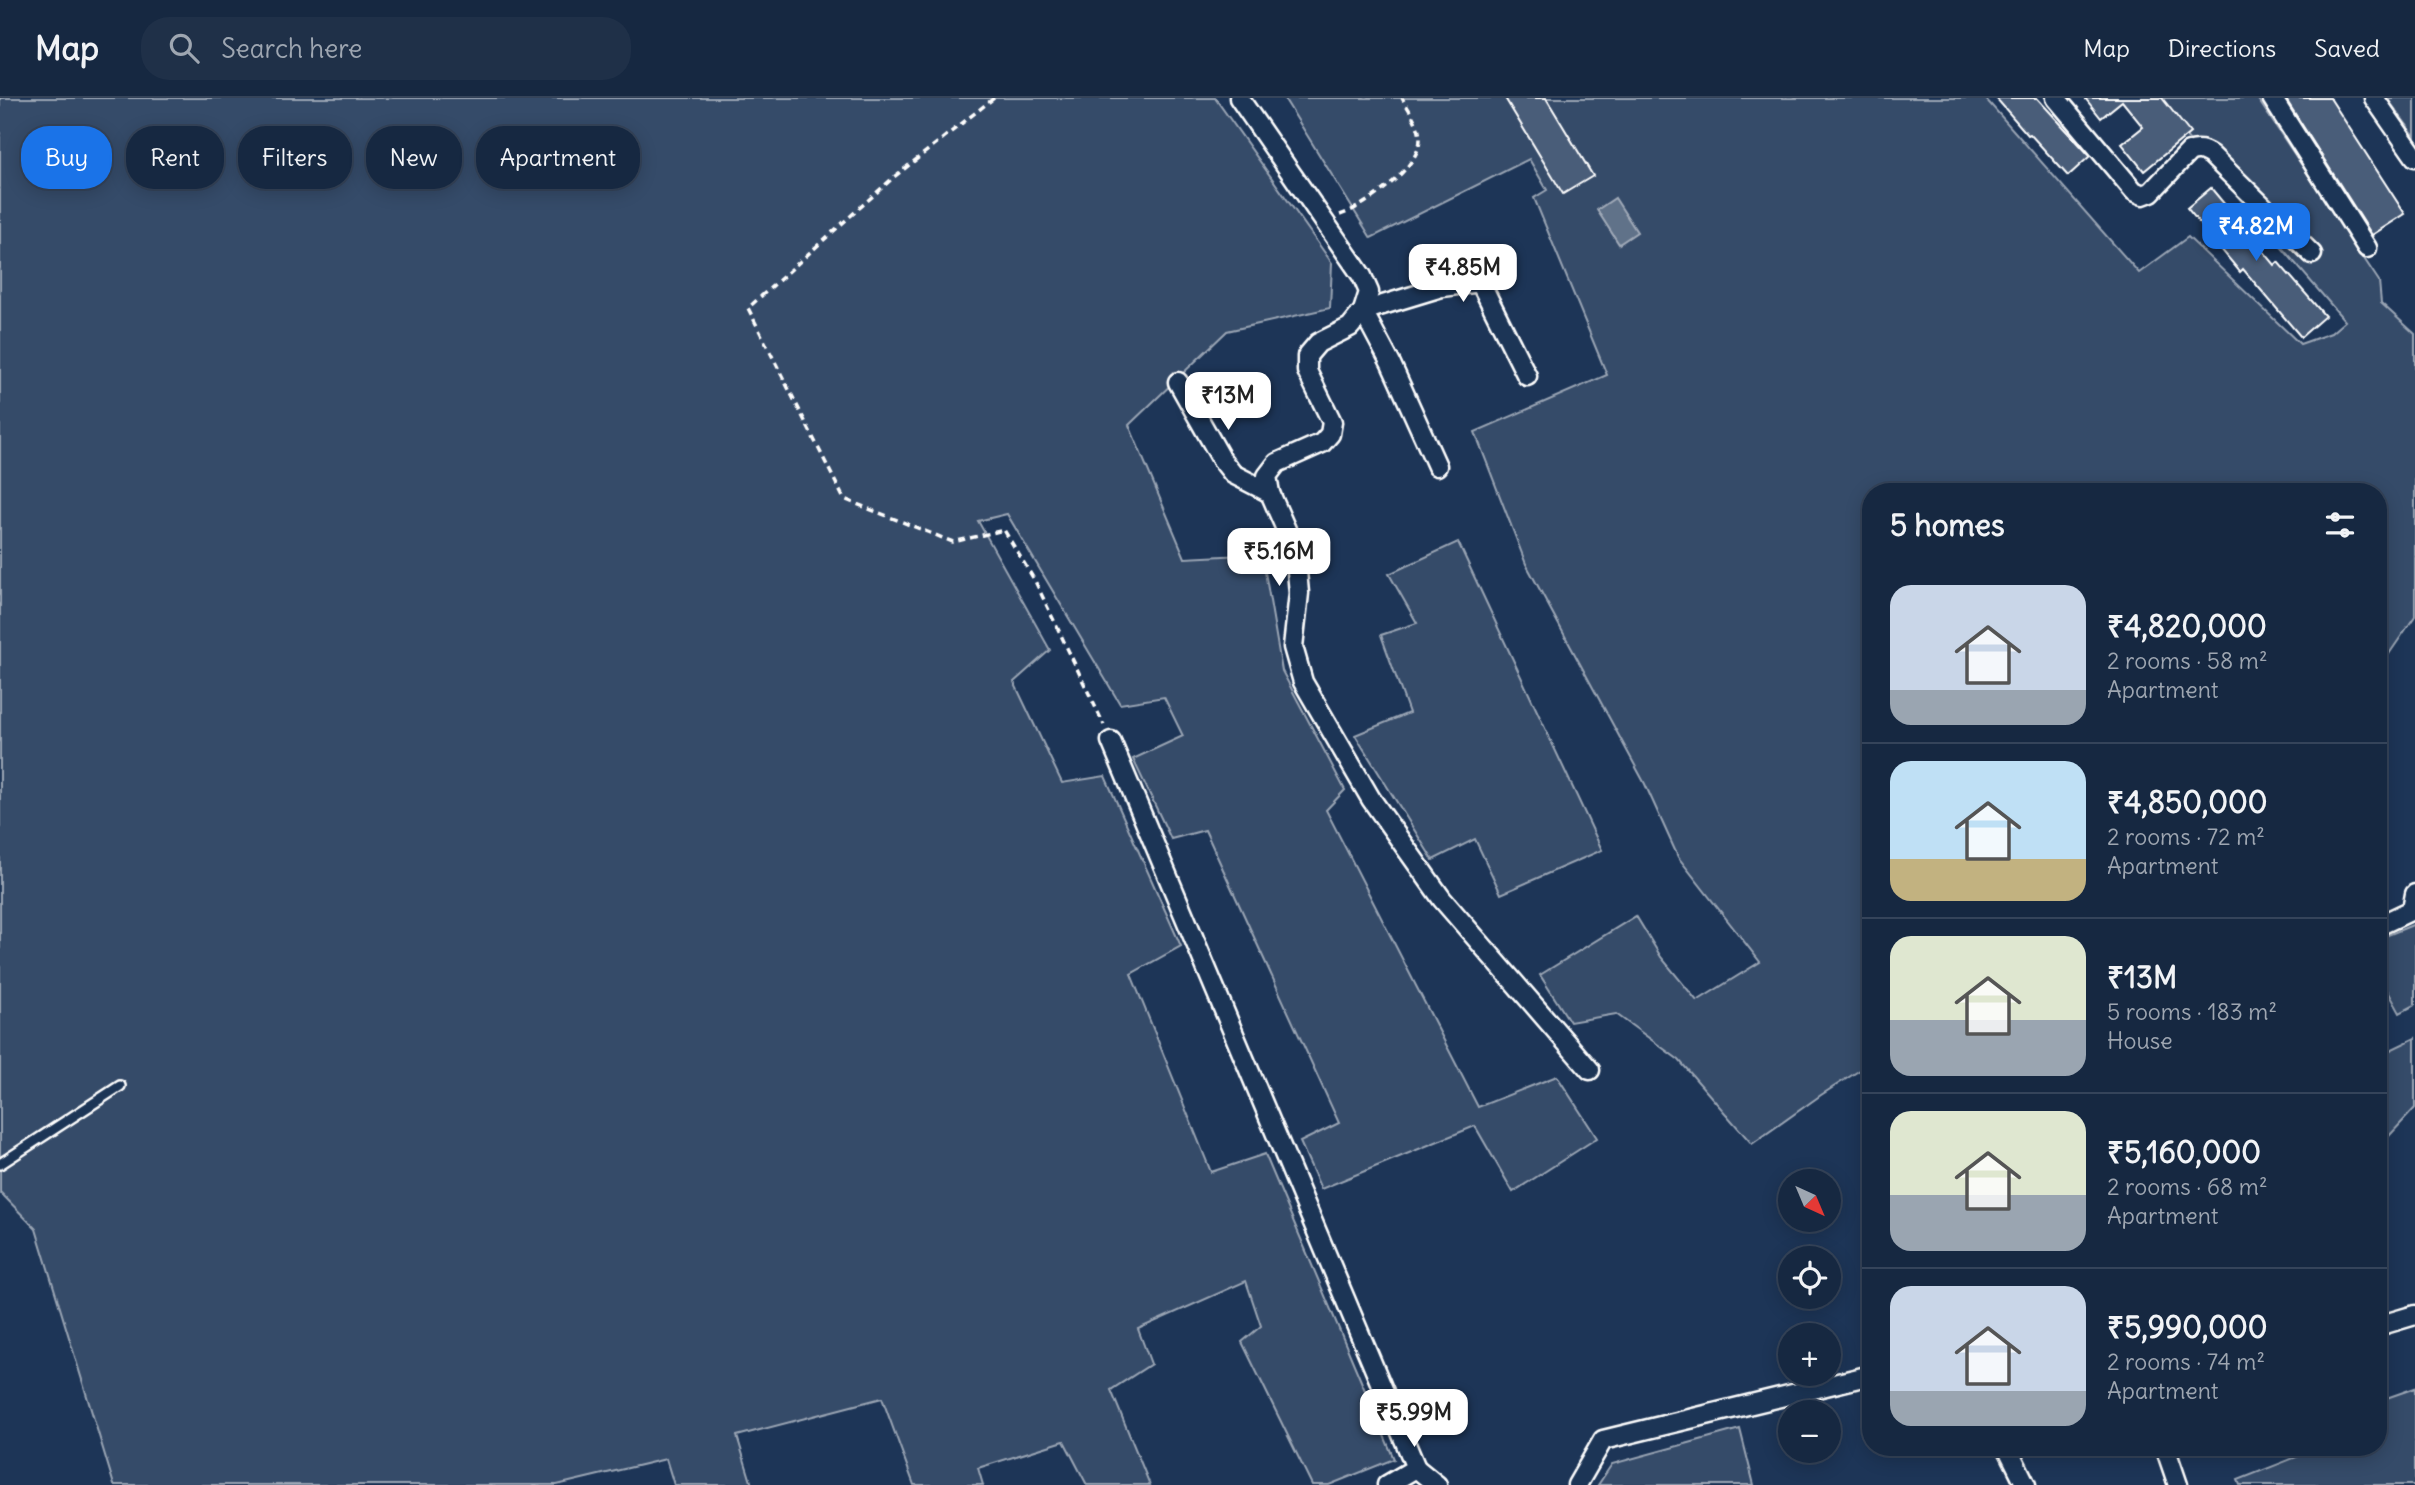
<!DOCTYPE html>
<html lang="en">
<head>
<meta charset="utf-8">
<style>
	body { margin:0; font-family:Delius,sans-serif; background:#1f3048; color:#f1f3f6; height:100vh; display:flex; flex-direction:column; font-size:26px; white-space:nowrap }
	* { box-sizing:border-box; margin:0 }
	p { font-size:23px; color:#9ea6b1 }
	.icon { flex:none; width:38px; height:38px; fill:none; stroke:currentColor; stroke-width:2; stroke-linecap:round; stroke-linejoin:round }
	.map { position:relative; flex:1; overflow:hidden }
	.sheet { position:absolute; left:1862px; top:385px; width:525px; height:973px; display:flex; flex-direction:column; background:#162841; border-radius:28px; box-shadow:0 4px 18px #0003,0 0 0 2px #35445a }
	.sheet>* { flex:none }
	.guide { position:absolute; left:21px; top:28px; width:665px; height:63px; display:flex; gap:14px }
	.needle { width:46px; rotate:136deg }
	.fabs { position:absolute; left:1778px; top:1071px; display:grid; gap:14px }
	.fabs a { display:grid; place-items:center; width:63px; height:63px; border-radius:50%; background:#162841; box-shadow:0 4px 18px #0003,0 0 0 2px #35445a; font-size:35px }
	.price { position:absolute; translate:-50% -60px; padding:0 16px; border-radius:14px; background:#fff; color:#222; font-size:23px; line-height:46px; filter:drop-shadow(0 2px 4px #0008) }
	.price::after { content:''; position:absolute; left:50%; top:42px; width:21px; height:16px; margin-left:-10px; background:inherit; clip-path:polygon(0 0,100% 0,50% 100%) }
	.price.active { background:#1a73e8; color:#fff }
	ul { padding:0; list-style:none }
	li { display:flex; align-items:center; gap:21px; height:175px; padding:0 28px }
	li+li { border-top:2px solid #35445a }
	li span { display:grid; place-items:center; flex:none; width:196px; height:140px; border-radius:21px; color:#555 }
	li>.icon { margin-inline-start:auto }
	span .icon { width:84px; height:84px; fill:#fffc; stroke-width:1 }
	li b { font-size:30px }
	h2 { display:flex; justify-content:space-between; align-items:center; height:84px; padding:0 28px; font-size:30px }
	.tag { padding:0 24px; border-radius:28px; background:#162841; box-shadow:0 4px 18px #0003,0 0 0 2px #35445a; font-size:24px; line-height:63px }
	.tag.active { background:#1a73e8; color:#fff }
	header { display:flex; align-items:center; gap:42px; box-sizing:border-box; height:98px; padding:0 35px; background:#162841; border-bottom:2px solid #35445a }
	header strong { font-size:33px }
	nav { display:flex; gap:38px; margin-inline-start:auto; font-size:24px }
	.search { width:490px; height:63px; background:#1f3048; display:flex; align-items:center; gap:18px; box-sizing:border-box; padding:0 24px; border-radius:28px; color:#9ea6b1; font-size:26px }
	.map>svg:first-child { display:block }
	.green { fill:#364b69; stroke:#9aa5b4; stroke-width:2 }
	.water { fill:#617289; stroke:#a0aab8; stroke-width:2 }
	.building { fill:#4a5d79; stroke:#fff; stroke-width:2 }
	.lines { fill:none; stroke-linecap:round; stroke-linejoin:round }
	.service-casing { stroke:#fff; stroke-width:14 }
	.minor-casing { stroke:#fff; stroke-width:23 }
	.path { stroke:#fff; stroke-width:3.5; stroke-dasharray:7 5; stroke-linecap:butt }
	.service { stroke:#1d3557; stroke-width:9 }
	.minor { stroke:#1d3557; stroke-width:18 }
</style>
</head>
<body>
<header>
<strong>Map</strong>
<div class="search"><svg class="icon" aria-label="search" viewBox="0 0 24 24"><circle cx="10" cy="10" r="6"/><path d="M15 15l6 6"/></svg>Search here</div>
<nav><a>Map</a><a>Directions</a><a>Saved</a></nav>
</header>
<div class="map">
<svg width="2415" height="1387" viewBox="0 0 2415 1387">
	<rect width="100%" height="100%" fill="#1d3557"/>
	<filter id="ink" filterUnits="userSpaceOnUse"><feTurbulence type="fractalNoise" baseFrequency=".0143" numOctaves="2"/><feDisplacementMap in="SourceGraphic" scale="14" xChannelSelector="R" yChannelSelector="G"/><feConvolveMatrix kernelMatrix="1 2 1 2 8 2 1 2 1" color-interpolation-filters="sRGB"/></filter>
	<g filter="url(#ink)">
		<g class="green">
			<path d="M0,0H1215L1332,165L1330,210L1227,233L1129,327L1185,460L1262,456L1282,573L1345,692L1326,712L1478,1009L1557,978L1597,1040L1513,1094L1475,1028L1321,1091L1300,1044L1339,1025L1205,732L1171,741L1133,661L1183,638L1164,599L1120,606L1007,416L978,423L1050,552L1014,584L1062,685L1105,678L1181,848L1131,876L1211,1074L1265,1056L1394,1361L1329,1387H1312L1242,1244L1261,1228L1246,1183L1138,1231L1151,1266L1111,1292L1150,1387H1087L1064,1343L978,1370L983,1387H914L882,1300L737,1338L752,1387H674L666,1361L557,1387H114L36,1131L0,1094Z"/>
			<path d="M1284,0H1985L2139,175L2188,139L2300,246L2331,235L2345,223L2153,0H2257L2379,183L2381,205L2415,236V518L2378,572V394H1871V965L1821,997L1752,1046L1679,962L1616,916L1570,924L1540,877L1636,818L1661,859L1697,903L1760,864L1678,759L1645,686L1526,466L1475,334L1607,277L1534,100L1547,92L1529,61L1371,140Z"/>
			<path d="M2387,0H2415V38Z"/>
			<path d="M1458,444L1602,752L1501,796L1475,741L1433,762L1355,637L1409,615L1381,537L1417,525L1389,476Z"/>
			<path d="M2415,826V907L2400,915L2378,875V841Z"/>
			<path d="M2415,940V1010L2378,1050V958Z"/>
			<path d="M2415,1290V1387H2240L2238,1382L2322,1349H2378V1303Z"/>
			<path d="M1740,1331L1754,1387H1598L1612,1366Z"/>
		</g>
		<path class="water" d="M1615,100L1637,134L1619,146L1597,112Z"/>
		<g class="building">
			<path d="M1505,0H1546L1593,78L1563,96Z"/>
			<path d="M1996,0H2037L2090,58L2068,78L2030,36L2028,37Z"/>
			<path d="M2085,0H2162L2190,35L2144,73L2122,46L2143,29L2122,3L2101,20Z"/>
			<path d="M2285,0H2330L2405,116L2372,137Z"/>
			<path d="M2211,90L2275,167L2278,164L2325,218L2301,239L2243,171L2240,174L2187,110Z"/>
		</g>
		<g class="lines">
			<defs>
				<path id="service" d="M0,1066L120,988"/>
				<g id="minor">
					<path d="M1239,0L1362,178L1369,194L1363,213L1350,229L1318,245L1307,258V273L1332,324L1330,336L1322,345L1277,365L1267,378L1270,395L1295,452L1299,495L1293,549L1303,584L1371,701L1442,801L1590,972"/>
					<path d="M2056,0L2134,93L2143,97L2151,94L2189,54C2198,50 2203,52 2211,57L2312,156"/>
					<path d="M2272,0L2367,150"/>
					<path d="M2374,0L2415,59"/>
					<path d="M1178,284L1222,362L1233,376L1270,395"/>
					<path d="M1437,368L1391,266L1363,213L1442,189L1480,184L1527,278"/>
					<path d="M1111,643L1416,1370"/>
					<path d="M2378,828L2412,812L2415,796"/>
					<path d="M2378,1228L2415,1217"/>
					<path d="M2007,1349L2026,1387"/>
					<path d="M2165,1349L2178,1387"/>
					<path d="M1387,1387L1416,1370L1437,1387"/>
					<path d="M1577,1387L1603,1342L1871,1277"/>
				</g>
			</defs>
			<use href="#service" class="service-casing"/>
			<use href="#minor" class="minor-casing"/>
			<g class="path">
				<path d="M994,0L894,79L748,210L844,401L953,444L1004,432L1035,483L1104,627"/>
				<path d="M1340,117C1365,109 1421,69 1420,40C1419,26 1409,12 1402,0"/>
			</g>
			<use href="#service" class="service"/>
			<use href="#minor" class="minor"/>
		</g>
	</g>
</svg>
<div class="fabs">
<a><svg class="needle" viewBox="-14 -14 28 28"><path d="M0-13l5 13h-10z" fill="#e53935"/><path d="M0 13l5-13h-10z" fill="#9ea6b1"/></svg></a>
<a><svg class="icon" aria-label="locate" viewBox="0 0 24 24"><circle cx="12" cy="12" r="6"/><path d="M12 2v4M12 18v4M2 12h4M18 12h4"/></svg></a>
<a>+</a>
<a>−</a>
</div>
<b class="price active" style="left:2256px;top:165px">₹4.82M</b>
<b class="price" style="left:1463px;top:206px">₹4.85M</b>
<b class="price" style="left:1228px;top:334px">₹13M</b>
<b class="price" style="left:1279px;top:490px">₹5.16M</b>
<b class="price" style="left:1414px;top:1351px">₹5.99M</b>
<div class="guide">
<a class="tag active">Buy</a>
<a class="tag">Rent</a>
<a class="tag">Filters</a>
<a class="tag">New</a>
<a class="tag">Apartment</a>
</div>
<section class="sheet">
<h2>5 homes<svg class="icon" aria-label="filters" viewBox="0 0 24 24"><path d="M4 7h16M4 17h16"/><circle cx="9" cy="7" r="2"/><circle cx="15" cy="17" r="2"/></svg></h2>
<ul>
<li><span style="background:linear-gradient(#c9d6e8 75%,#9aa5b1 0)"><svg class="icon" aria-label="home" viewBox="0 0 24 24"><path d="M3 11l9-7 9 7M6 9v11h12V9"/></svg></span><div><b>₹4,820,000</b><p>2 rooms · 58 m²</p><p>Apartment</p></div></li>
<li><span style="background:linear-gradient(#bfe0f5 70%,#c2b280 0)"><svg class="icon" aria-label="home" viewBox="0 0 24 24"><path d="M3 11l9-7 9 7M6 9v11h12V9"/></svg></span><div><b>₹4,850,000</b><p>2 rooms · 72 m²</p><p>Apartment</p></div></li>
<li><span style="background:linear-gradient(#dfe7d0 60%,#9aa5b1 0)"><svg class="icon" aria-label="home" viewBox="0 0 24 24"><path d="M3 11l9-7 9 7M6 9v11h12V9"/></svg></span><div><b>₹13M</b><p>5 rooms · 183 m²</p><p>House</p></div></li>
<li><span style="background:linear-gradient(#dfe7d0 60%,#9aa5b1 0)"><svg class="icon" aria-label="home" viewBox="0 0 24 24"><path d="M3 11l9-7 9 7M6 9v11h12V9"/></svg></span><div><b>₹5,160,000</b><p>2 rooms · 68 m²</p><p>Apartment</p></div></li>
<li><span style="background:linear-gradient(#c9d6e8 75%,#9aa5b1 0)"><svg class="icon" aria-label="home" viewBox="0 0 24 24"><path d="M3 11l9-7 9 7M6 9v11h12V9"/></svg></span><div><b>₹5,990,000</b><p>2 rooms · 74 m²</p><p>Apartment</p></div></li>
</ul>
</section>
</div>
</body>
</html>
